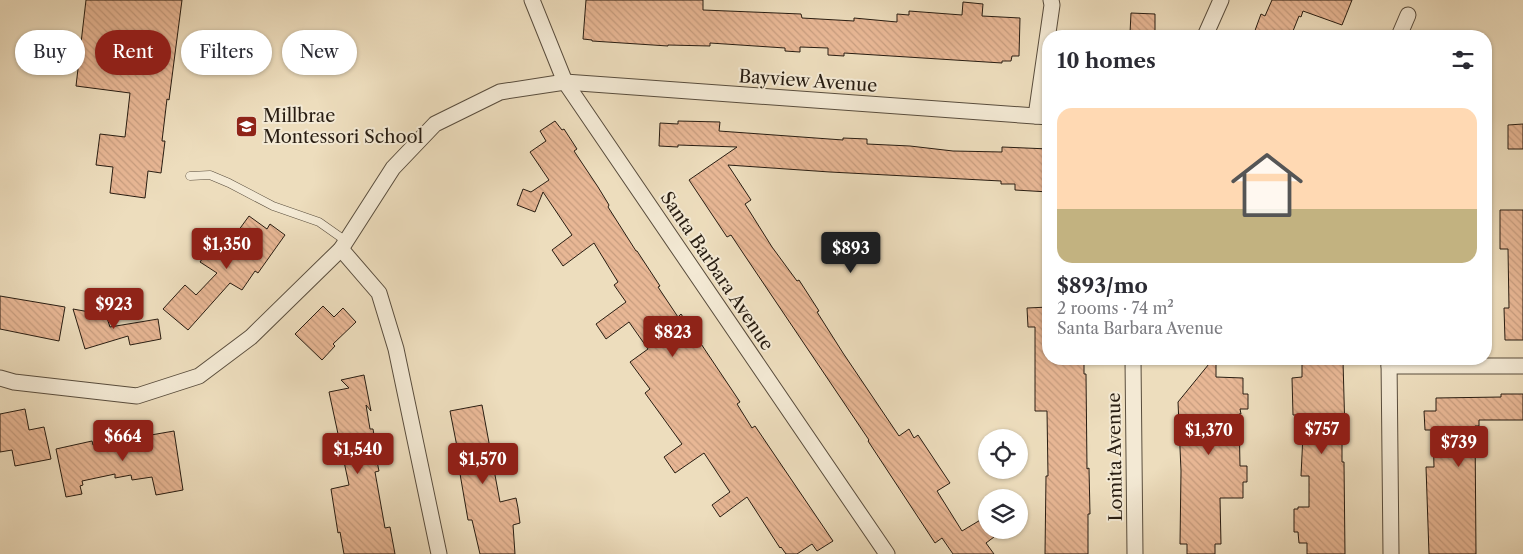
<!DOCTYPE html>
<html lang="en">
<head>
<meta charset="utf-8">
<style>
	body { margin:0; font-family:"Libre Caslon Text",serif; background:#f7f7f7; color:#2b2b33; height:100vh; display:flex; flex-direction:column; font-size:19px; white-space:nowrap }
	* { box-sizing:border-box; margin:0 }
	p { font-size:16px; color:#7c7c81 }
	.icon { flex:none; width:28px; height:28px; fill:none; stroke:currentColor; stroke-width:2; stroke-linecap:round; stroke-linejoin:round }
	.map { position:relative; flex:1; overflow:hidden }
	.details { position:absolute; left:1042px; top:30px; width:450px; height:335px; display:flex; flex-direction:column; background:#fff; border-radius:20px; box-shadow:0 1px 4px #0004 }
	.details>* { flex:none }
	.hud { position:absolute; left:15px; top:30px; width:475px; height:45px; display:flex; gap:10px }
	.controls { position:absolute; left:978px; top:429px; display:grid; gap:10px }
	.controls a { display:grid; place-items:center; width:50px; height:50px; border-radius:50%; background:#fff; box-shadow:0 1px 4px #0004; font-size:25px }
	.price { position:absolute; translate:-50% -42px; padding:0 11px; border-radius:5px; background:#8f2418; color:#fff; font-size:16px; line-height:32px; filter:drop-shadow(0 1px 2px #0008) }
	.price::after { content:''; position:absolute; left:50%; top:30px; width:15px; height:11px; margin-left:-8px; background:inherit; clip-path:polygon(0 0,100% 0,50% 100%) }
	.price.current { background:#222; color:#fff }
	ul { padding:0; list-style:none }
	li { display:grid; align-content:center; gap:10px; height:265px; padding:0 15px }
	li span { display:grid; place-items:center; height:155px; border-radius:15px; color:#555 }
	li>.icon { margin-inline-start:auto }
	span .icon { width:90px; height:90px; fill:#fffc; stroke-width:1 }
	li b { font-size:21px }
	h2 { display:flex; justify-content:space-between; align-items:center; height:60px; padding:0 15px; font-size:21px }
	.chip { padding:0 18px; border-radius:22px; background:#fff; box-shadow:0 1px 4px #0004; font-size:18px; line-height:45px }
	.chip.current { background:#8f2418; color:#fff }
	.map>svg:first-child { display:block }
	.building { fill:url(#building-back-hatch); stroke:#281d12 }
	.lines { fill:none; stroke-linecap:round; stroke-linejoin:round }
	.service-casing { stroke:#594d3d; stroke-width:9 }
	.minor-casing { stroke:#594d3d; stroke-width:17 }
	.service { stroke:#f3e9d4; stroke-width:8 }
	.minor { stroke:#f3e9d4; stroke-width:15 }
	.labels { text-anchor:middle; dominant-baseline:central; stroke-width:4; stroke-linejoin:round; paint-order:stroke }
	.street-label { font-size:18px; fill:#281d12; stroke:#f3e9d4 }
	.poi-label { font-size:18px; fill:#281d12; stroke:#f3e9d4; text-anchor:start }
</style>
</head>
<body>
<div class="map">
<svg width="1523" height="554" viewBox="0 0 1523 554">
	<defs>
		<pattern id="building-back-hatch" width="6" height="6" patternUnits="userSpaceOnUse" patternTransform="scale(1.25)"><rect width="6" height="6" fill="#e8b795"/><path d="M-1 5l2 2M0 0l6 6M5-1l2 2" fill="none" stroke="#c79d7f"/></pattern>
	</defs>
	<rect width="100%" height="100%" fill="#edddbd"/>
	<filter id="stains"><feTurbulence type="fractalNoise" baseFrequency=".004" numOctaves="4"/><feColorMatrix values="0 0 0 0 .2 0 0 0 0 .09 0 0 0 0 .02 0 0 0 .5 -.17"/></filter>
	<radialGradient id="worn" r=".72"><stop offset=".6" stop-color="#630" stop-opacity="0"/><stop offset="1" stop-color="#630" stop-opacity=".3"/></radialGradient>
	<g class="building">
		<path d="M86,0H182L169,100L167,99L162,141H165L161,173L148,171L145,198L110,193L113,167L96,165L100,134L125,137L130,93L76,86Z"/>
		<path d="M586,0H703V10L801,14L802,18L854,21V18L897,22V14L909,15V11L962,15L963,2L983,4L982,16L1020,18L1019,56H1012L1011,61H1002V63L844,53V56L828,55V48L800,47V52L785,51V48L710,43V46L668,45V46L592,41V40L583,39Z"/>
		<path d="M1272,0H1352L1342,25L1303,11L1301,17L1299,16L1291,36H1253L1261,14L1265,16Z"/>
		<path d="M1131,13L1155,14V34L1130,33Z"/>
		<path d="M555,121L562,130L564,129L577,149L574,151L598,187L609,205L608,207L636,251H637L660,286L658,287L678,317L681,314L740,402L737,404L752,428L755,426L833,541L817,551L812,544L797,554H786L781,547L780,548L747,497L720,517L712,505L730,492L704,453L675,473L664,457L682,444L645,393L650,389L630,362L648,349L629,322L606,339L596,324L626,302L614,285L618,282L594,243L563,266L552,250L572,235L543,192L535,212L517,205L523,189L531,192L549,180L530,152L546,141L540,131Z"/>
		<path d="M678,121L720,122L719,131L843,140V138L867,139V144L910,146L953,151L1002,152V147L1049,149V192L1015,190V184H1001V181L830,172L728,165L751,200L745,204L772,247L797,281L799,280L819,311L817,312L843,353L899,436L909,429L914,438L918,435L950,483L937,491L962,531L982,519L986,525V530H989L994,537L986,543L994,554H953L942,538L935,543L868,441L869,440L745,256L731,235L727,237L689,180L737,147L678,145V147L659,146L660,123L678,124Z"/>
		<path d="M1523,124V149H1508V125Z"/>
		<path d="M1500,210H1523V340H1505L1504,308H1509L1508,249H1500Z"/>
		<path d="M249,216L267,229L270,224L285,235L258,273L255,271L242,290L230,283L188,330L163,309L185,285L196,295L217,273L200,262L212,245L222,253Z"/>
		<path d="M0,296L65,307L59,341L0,329Z"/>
		<path d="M323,306L334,317L343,308L356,322L333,344L335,346L322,360L295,334Z"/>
		<path d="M1049,307V359H1084V374H1086L1087,469L1089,468L1090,514H1088V554H1045L1046,476H1048L1047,411H1035V327H1028L1027,308Z"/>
		<path d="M73,309L106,315L110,327L158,319L161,339L130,345L128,336L85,349Z"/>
		<path d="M1213,359H1216V377L1243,378V394H1248V409H1240L1241,414H1239L1240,466H1247V482H1243V498H1220L1221,544H1215V554H1187V544H1180L1181,471L1178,402Z"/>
		<path d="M1302,359H1339V361H1343L1345,433H1342V462H1344L1345,554H1307V543H1299L1298,532H1294V509H1298V507H1309V476H1301L1303,434H1297V415H1293L1292,378L1302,377Z"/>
		<path d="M364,375L371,411L366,405L370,429H373L376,447H374L379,471L375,472L385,528L390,527L395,554H344L340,532L338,533L331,489L349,485L329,392L349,388L341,380Z"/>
		<path d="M1501,394H1523V420H1479V426H1475L1476,554H1429L1426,467H1434L1433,430H1425L1424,411H1436V398L1501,397Z"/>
		<path d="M482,405L500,502L516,498L518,508L520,523L513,525L515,554H480L472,520H468L459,468L461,467L450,411Z"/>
		<path d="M25,409L29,430L44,427L51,459L15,466L12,450L0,452V414Z"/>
		<path d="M174,431L183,490L156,495L152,477L132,480L131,475L115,478V474L82,481L83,485L80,486L82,494L66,497L56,449L92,441L93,445Z"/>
	</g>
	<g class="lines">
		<defs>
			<path id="service" d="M190,176L210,175L229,183L273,206L319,222L346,241"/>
			<g id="minor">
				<path d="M532,0L565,82L887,554"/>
				<path d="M1205,36L1221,0"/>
				<path d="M1399,36L1408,15"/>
				<path d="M1036,116L1052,5L1051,0"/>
				<path d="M341,249L379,293L396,349L439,554"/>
				<path d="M1133,359L1135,554"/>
				<path d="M1389,359L1391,554"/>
				<path d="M1389,366H1523"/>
				<path d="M0,378L14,382L137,396L199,376L251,337L341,249L393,168L435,124L500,92L565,82L1049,117"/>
			</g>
		</defs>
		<use href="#service" class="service-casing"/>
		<use href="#minor" class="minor-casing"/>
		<use href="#service" class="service"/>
		<use href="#minor" class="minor"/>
	</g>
	<defs>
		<symbol id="school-square" viewBox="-11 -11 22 22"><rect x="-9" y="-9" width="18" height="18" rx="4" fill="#8f2418" stroke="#f3e9d4"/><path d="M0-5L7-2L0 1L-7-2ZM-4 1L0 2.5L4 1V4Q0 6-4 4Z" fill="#fff"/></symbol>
	</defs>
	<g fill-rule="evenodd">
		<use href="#school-square" x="234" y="114" width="25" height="25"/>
	</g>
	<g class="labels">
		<g class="street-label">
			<text transform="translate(808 81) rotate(4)">Bayview Avenue</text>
			<text transform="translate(717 271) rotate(56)">Santa Barbara Avenue</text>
			<text transform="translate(1115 457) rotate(-91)">Lomita Avenue</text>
		</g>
		<g class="poi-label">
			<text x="263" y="116">Millbrae<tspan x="263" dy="21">Montessori School</tspan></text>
		</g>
	</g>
	<rect width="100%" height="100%" filter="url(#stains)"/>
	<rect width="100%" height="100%" fill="url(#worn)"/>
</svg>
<div class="controls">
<a><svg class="icon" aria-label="locate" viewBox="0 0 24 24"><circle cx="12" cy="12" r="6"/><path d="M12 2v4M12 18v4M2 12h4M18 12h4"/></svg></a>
<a><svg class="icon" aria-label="layers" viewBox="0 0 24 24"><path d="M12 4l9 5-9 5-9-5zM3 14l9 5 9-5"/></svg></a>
</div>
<b class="price" style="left:227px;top:270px">$1,350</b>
<b class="price current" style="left:851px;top:274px">$893</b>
<b class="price" style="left:114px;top:330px">$923</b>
<b class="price" style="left:673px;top:358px">$823</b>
<b class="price" style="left:1322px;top:455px">$757</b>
<b class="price" style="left:1209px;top:456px">$1,370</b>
<b class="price" style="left:123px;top:462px">$664</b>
<b class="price" style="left:1459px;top:468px">$739</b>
<b class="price" style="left:358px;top:475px">$1,540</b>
<b class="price" style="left:483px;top:485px">$1,570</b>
<div class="hud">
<a class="chip">Buy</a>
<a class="chip current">Rent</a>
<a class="chip">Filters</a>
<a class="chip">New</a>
</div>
<section class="details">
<h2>10 homes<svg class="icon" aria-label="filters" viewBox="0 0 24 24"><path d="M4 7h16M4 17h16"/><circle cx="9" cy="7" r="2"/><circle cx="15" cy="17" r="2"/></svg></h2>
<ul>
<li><span style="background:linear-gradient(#ffd9b3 65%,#c2b280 0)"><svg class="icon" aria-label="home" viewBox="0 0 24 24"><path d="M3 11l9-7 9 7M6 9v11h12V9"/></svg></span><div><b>$893/mo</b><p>2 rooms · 74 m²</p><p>Santa Barbara Avenue</p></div></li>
</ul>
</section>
</div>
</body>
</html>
